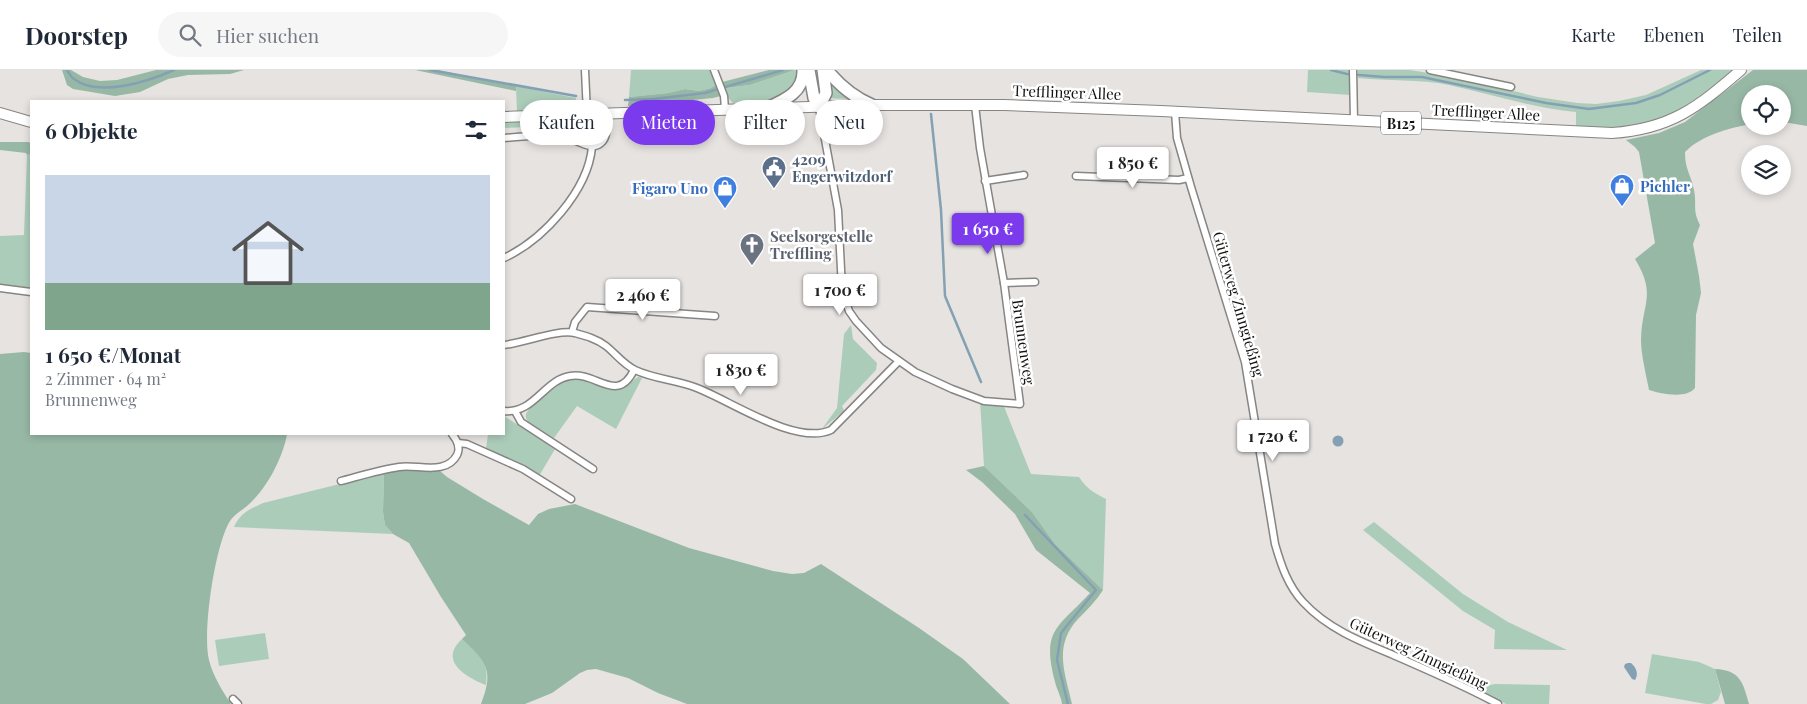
<!DOCTYPE html>
<html lang="de">
<head>
<meta charset="utf-8">
<style>
	body { margin:0; font-family:"Playfair Display",serif; background:#f6f6f7; color:#1f2937; height:100vh; display:flex; flex-direction:column; font-size:19px; white-space:nowrap }
	* { box-sizing:border-box; margin:0 }
	p { font-size:16px; color:#747a83 }
	.icon { flex:none; width:28px; height:28px; fill:none; stroke:currentColor; stroke-width:2; stroke-linecap:round; stroke-linejoin:round }
	.map { position:relative; flex:1; overflow:hidden }
	.sheet { position:absolute; left:30px; top:30px; width:475px; height:335px; display:flex; flex-direction:column; background:#fff; border-radius:0px; box-shadow:0 2px 8px #0003 }
	.sheet>* { flex:none }
	.guide { position:absolute; left:520px; top:30px; width:475px; height:45px; display:flex; gap:10px }
	.tools { position:absolute; left:1741px; top:15px; display:grid; gap:10px }
	.tools a { display:grid; place-items:center; width:50px; height:50px; border-radius:50%; background:#fff; box-shadow:0 2px 8px #0003; font-size:25px }
	.price { position:absolute; translate:-50% -42px; padding:0 11px; border-radius:5px; background:#fff; color:#222; font-size:16px; line-height:32px; filter:drop-shadow(0 1px 2px #0008) }
	.price::after { content:''; position:absolute; left:50%; top:30px; width:15px; height:11px; margin-left:-8px; background:inherit; clip-path:polygon(0 0,100% 0,50% 100%) }
	.price.on { background:#7c3aed; color:#fff }
	ul { padding:0; list-style:none }
	li { display:grid; align-content:center; gap:10px; height:265px; padding:0 15px }
	li+li { border-top:1px solid #e0e1e3 }
	li span { display:grid; place-items:center; height:155px; border-radius:0px; color:#555 }
	li>.icon { margin-inline-start:auto }
	span .icon { width:90px; height:90px; fill:#fffc; stroke-width:1 }
	li b { font-size:21px }
	h2 { display:flex; justify-content:space-between; align-items:center; height:60px; padding:0 15px; font-size:21px }
	.tag { padding:0 18px; border-radius:22px; background:#fff; box-shadow:0 2px 8px #0003; font-size:18px; line-height:45px }
	.tag.on { background:#7c3aed; color:#fff }
	header { display:flex; align-items:center; gap:30px; box-sizing:border-box; height:70px; padding:0 25px; background:#fff; border-bottom:1px solid #e0e1e3 }
	header strong { font-size:24px }
	nav { display:flex; gap:28px; margin-inline-start:auto; font-size:18px }
	.search { width:350px; height:45px; background:#f6f6f7; display:flex; align-items:center; gap:12px; box-sizing:border-box; padding:0 18px; border-radius:28px; color:#747a83; font-size:19px }
	.map>svg:first-child { display:block }
	.green { fill:#acccba }
	.forest { fill:#98b8a6 }
	.water { fill:#84a1b4 }
	.lines { fill:none; stroke-linecap:round; stroke-linejoin:round }
	.stream { stroke:#84a1b4; stroke-width:2.5 }
	.minor-casing { stroke:#878583; stroke-width:9 }
	.primary-casing { stroke:#878583; stroke-width:12 }
	.motorway-casing { stroke:#878583; stroke-width:14 }
	.minor { stroke:#fff; stroke-width:6 }
	.primary { stroke:#fff; stroke-width:10 }
	.motorway { stroke:#fff; stroke-width:11 }
	.labels { text-anchor:middle; dominant-baseline:central; stroke-width:5; stroke-linejoin:round; paint-order:stroke }
	.shield { fill:#fff; stroke:#595958; stroke-width:1 }
	.shield-label { font-size:14px; font-weight:bold; fill:#121211 }
	.street-label { font-size:15px; fill:#121211; stroke:#fff }
	.service-label { font-size:15px; font-weight:bold; fill:#4e5e75; stroke:#fff; text-anchor:start }
	.shop-label { font-size:15px; font-weight:bold; fill:#366cbe; stroke:#fff; text-anchor:start }
	.worship-label { font-size:15px; font-weight:bold; fill:#5b616d; stroke:#fff; text-anchor:start }
</style>
</head>
<body>
<header>
<strong>Doorstep</strong>
<div class="search"><svg class="icon" aria-label="search" viewBox="0 0 24 24"><circle cx="10" cy="10" r="6"/><path d="M15 15l6 6"/></svg>Hier suchen</div>
<nav><a>Karte</a><a>Ebenen</a><a>Teilen</a></nav>
</header>
<div class="map">
<svg width="1807" height="634" viewBox="0 0 1807 634">
	<rect width="100%" height="100%" fill="#e6e3e1"/>
	<g class="green">
		<path d="M631,0H710L717,14L711,18L699,21L685,19L668,23L629,27Z"/>
		<path d="M795,0H799L795,16L778,29L766,31L733,33L727,27L725,18L750,15Z"/>
		<path d="M1308,0H1350V25L1307,22Z"/>
		<path d="M1358,0H1410L1459,8L1538,27L1577,33L1596,34L1619,31L1646,25L1701,0H1734C1718,13 1703,28 1685,38C1653,58 1612,58 1576,57V42C1533,38 1491,24 1449,15C1419,9 1388,11 1358,8Z"/>
		<path d="M828,6L852,29L828,28Z"/>
		<path d="M516,16L576,28L575,41L517,43Z"/>
		<path d="M574,49C586,50 602,51 600,67L595,71C585,73 571,63 558,61V56L504,58V52Z"/>
		<path d="M31,84V220L0,216V166L24,165L27,85Z"/>
		<path d="M851,255L853,269L877,293L876,300L842,336L844,341L822,359L837,338L844,264Z"/>
		<path d="M638,307L642,308L616,359L577,336L554,368L528,352C527,349 525,348 526,344C529,335 563,310 573,309C587,307 600,320 614,320C624,320 631,311 638,307Z"/>
		<path d="M980,330L1003,334L1031,404L1079,407C1086,418 1094,423 1106,429L1103,520L1055,474L1032,442L984,396Z"/>
		<path d="M504,346L555,379L539,406L520,395L486,379L488,364H504Z"/>
		<path d="M384,403L383,442L385,455L393,464L234,457C240,443 250,439 263,433Z"/>
		<path d="M1374,452L1463,524L1508,552L1567,580L1494,579L1495,560L1463,541L1363,460Z"/>
		<path d="M265,563L269,589L219,596L215,570Z"/>
		<path d="M462,569C480,585 489,588 486,615C466,607 438,591 462,569Z"/>
		<path d="M1652,584L1699,592L1715,599L1721,622L1718,630L1711,634H1706L1645,623Z"/>
		<path d="M1495,614L1550,615L1549,634H1506L1474,618Z"/>
	</g>
	<g class="forest">
		<path d="M62,0H71L83,7L100,11L117,10L156,0H244L230,4L188,5L168,9L140,22L115,26L73,19L67,15Z"/>
		<path d="M415,0H438L516,16V21Z"/>
		<path d="M769,0H795L750,15L725,18L722,12Z"/>
		<path d="M1753,0H1807V56L1783,52L1782,24H1750V54C1727,59 1702,65 1685,82C1685,100 1691,104 1694,120C1697,135 1692,140 1700,155L1693,174L1699,206L1701,223L1696,245L1695,318C1686,329 1662,324 1649,320C1646,304 1641,285 1641,269C1642,233 1657,225 1635,189L1655,173L1639,82L1635,77L1626,70L1659,63L1685,52Z"/>
		<path d="M717,14L721,26L713,28L692,30L681,34L628,36L629,27L668,23L685,19L699,21L711,18Z"/>
		<path d="M0,72H29L31,74V84L27,85L26,83L0,80Z"/>
		<path d="M24,282L31,283V364H287C283,388 266,420 247,436C241,441 235,444 230,451C215,475 202,562 209,590C213,606 222,620 231,634H0V284Z"/>
		<path d="M984,396L1032,442L1055,474L1103,520C1096,531 1087,540 1078,549C1053,576 1065,603 1072,634H1062C1061,626 1057,620 1055,612C1041,559 1058,558 1090,523L1036,480L1015,444L982,412L966,400Z"/>
		<path d="M400,399L440,401L447,407L483,429L529,455L538,444L549,439L575,434L689,478L773,501L792,504L804,503L821,494L919,558L963,589L1010,634H687L658,623L628,608L596,599L587,600L580,603L552,623L525,634H481C494,600 487,592 462,569L466,565L441,527L409,473L393,464L385,455L383,442L384,403Z"/>
		<path d="M1715,599C1740,600 1743,612 1749,634H1725Z"/>
	</g>
	<g class="water">
		<circle cx="1338" cy="371" r="5.5"/>
		<path d="M1628,593H1631C1636,597 1639,604 1635,610L1632,609L1624,597L1625,594Z"/>
	</g>
	<g class="lines">
		<g class="stream">
			<path d="M67,0C69,3 71,7 74,9C99,28 149,11 174,0"/>
			<path d="M430,0L576,26"/>
			<path d="M1331,0L1347,4L1384,7H1422L1546,33L1589,39L1636,33L1660,25L1710,0"/>
			<path d="M625,30L653,29L705,23L783,0"/>
			<path d="M931,44L941,140L945,226L981,312"/>
			<path d="M1025,445L1096,520L1061,563L1057,590L1068,634"/>
		</g>
		<defs>
			<g id="minor">
				<path d="M585,0L587,44"/>
				<path d="M714,0L724,26L725,39"/>
				<path d="M1353,0L1354,50"/>
				<path d="M1430,0L1511,17"/>
				<path d="M819,37L838,140L842,219L849,241L856,251L881,278L915,302L952,319L984,331L1020,334L1004,213L980,78L975,35"/>
				<path d="M1175,42L1177,68L1191,117L1245,292L1275,474C1281,495 1288,516 1303,532C1327,558 1359,571 1391,584C1427,600 1463,615 1498,634"/>
				<path d="M504,68C523,67 546,63 565,67C576,69 591,82 601,73C609,67 606,52 606,44"/>
				<path d="M1076,106L1179,110L1188,108"/>
				<path d="M985,111L1024,105"/>
				<path d="M504,188C543,170 588,121 592,77"/>
				<path d="M1004,213L1035,212"/>
				<path d="M0,218L31,222"/>
				<path d="M572,262L575,252L587,237L715,246"/>
				<path d="M504,275C523,273 558,259 575,263C586,266 597,269 606,276C616,284 623,294 635,300C654,309 677,310 697,318C731,331 796,376 831,360L898,292"/>
				<path d="M504,341C534,344 544,310 570,306C596,301 617,335 634,300"/>
				<path d="M515,341L521,352L593,399"/>
				<path d="M458,373L467,374L523,399L571,429"/>
				<path d="M341,411C360,406 379,400 399,397C417,394 446,406 457,385C461,377 457,370 452,364"/>
				<path d="M233,629L238,634"/>
			</g>
			<g id="primary">
				<path d="M0,43L31,52"/>
				<path d="M504,47L872,35H1004L1161,41L1612,63C1671,59 1698,37 1741,0"/>
			</g>
			<g id="motorway">
				<path d="M809,0L814,28L819,37"/>
				<path d="M827,0C840,16 853,27 872,35"/>
				<path d="M819,37L826,23L823,0"/>
				<path d="M767,38C785,30 804,22 803,0"/>
			</g>
		</defs>
		<use href="#minor" class="minor-casing"/>
		<use href="#primary" class="primary-casing"/>
		<use href="#motorway" class="motorway-casing"/>
		<use href="#minor" class="minor"/>
		<use href="#primary" class="primary"/>
		<use href="#motorway" class="motorway"/>
	</g>
	<defs>
		<symbol id="civic-pin" viewBox="-11 -11 22 30"><path d="M0 17L-7.5 6A9.5 9.5 0 1 1 7.5 6Z" fill="#5c6f8a" stroke="#fff"/><path d="M-.6-6.5H3V-4.5H.6V-3L4-1V1h2V6H-6V1h2V-1L-.6-3ZM-1.2 2.5V6h2.4V2.5Z" fill="#fff"/></symbol>
		<symbol id="shop-pin" viewBox="-11 -11 22 30"><path d="M0 17L-7.5 6A9.5 9.5 0 1 1 7.5 6Z" fill="#3f7fe0" stroke="#fff"/><path d="M-5-2.5h2.3a2.7 3.5 0 0 1 5.4 0H5L5.5 6h-11ZM-1.5-2.5h3a1.5 2.3 0 0 0-3 0Z" fill="#fff"/></symbol>
		<symbol id="church-pin" viewBox="-11 -11 22 30"><path d="M0 17L-7.5 6A9.5 9.5 0 1 1 7.5 6Z" fill="#6b7280" stroke="#fff"/><path d="M-1.2-6h2.4v3.5h3.3v2.4h-3.3V6h-2.4V-.1h-3.3v-2.4h3.3Z" fill="#fff"/></symbol>
	</defs>
	<g fill-rule="evenodd">
		<use href="#civic-pin" x="760" y="84" width="28" height="38"/>
		<use href="#shop-pin" x="1608" y="102" width="28" height="38"/>
		<use href="#shop-pin" x="711" y="104" width="28" height="38"/>
		<use href="#church-pin" x="738" y="161" width="28" height="38"/>
	</g>
	<g class="labels">
		<rect class="shield" x="1381" y="41.5" width="40" height="23" rx="4"/>
		<g class="shield-label">
			<text x="1401" y="53">B125</text>
		</g>
		<g class="street-label">
			<text transform="translate(1067 22) rotate(2)">Trefflinger Allee</text>
			<text transform="translate(1486 42) rotate(3)">Trefflinger Allee</text>
			<text transform="translate(1239 234) rotate(74)">Güterweg Zinngießing</text>
			<text transform="translate(1024 272) rotate(82)">Brunnenweg</text>
			<text transform="translate(1419 583) rotate(25)">Güterweg Zinngießing</text>
		</g>
		<g class="service-label">
			<text x="792" y="89">4209<tspan x="792" dy="17">Engerwitzdorf</tspan></text>
		</g>
		<g class="shop-label">
			<text x="1640" y="116">Pichler</text>
			<text x="708" y="118" text-anchor="end">Figaro Uno</text>
		</g>
		<g class="worship-label">
			<text x="770" y="166">Seelsorgestelle<tspan x="770" dy="17">Treffling</tspan></text>
		</g>
	</g>
</svg>
<div class="tools">
<a><svg class="icon" aria-label="locate" viewBox="0 0 24 24"><circle cx="12" cy="12" r="6"/><path d="M12 2v4M12 18v4M2 12h4M18 12h4"/></svg></a>
<a><svg class="icon" aria-label="layers" viewBox="0 0 24 24"><path d="M12 4l9 5-9 5-9-5zM3 14l9 5 9-5"/></svg></a>
</div>
<b class="price" style="left:1133px;top:119px">1 850 €</b>
<b class="price on" style="left:988px;top:185px">1 650 €</b>
<b class="price" style="left:840px;top:246px">1 700 €</b>
<b class="price" style="left:643px;top:251px">2 460 €</b>
<b class="price" style="left:741px;top:326px">1 830 €</b>
<b class="price" style="left:1273px;top:392px">1 720 €</b>
<div class="guide">
<a class="tag">Kaufen</a>
<a class="tag on">Mieten</a>
<a class="tag">Filter</a>
<a class="tag">Neu</a>
</div>
<section class="sheet">
<h2>6 Objekte<svg class="icon" aria-label="filters" viewBox="0 0 24 24"><path d="M4 7h16M4 17h16"/><circle cx="9" cy="7" r="2"/><circle cx="15" cy="17" r="2"/></svg></h2>
<ul>
<li><span style="background:linear-gradient(#c9d6e8 70%,#7fa58c 0)"><svg class="icon" aria-label="home" viewBox="0 0 24 24"><path d="M3 11l9-7 9 7M6 9v11h12V9"/></svg></span><div><b>1 650 €/Monat</b><p>2 Zimmer · 64 m²</p><p>Brunnenweg</p></div></li>
</ul>
</section>
</div>
</body>
</html>
